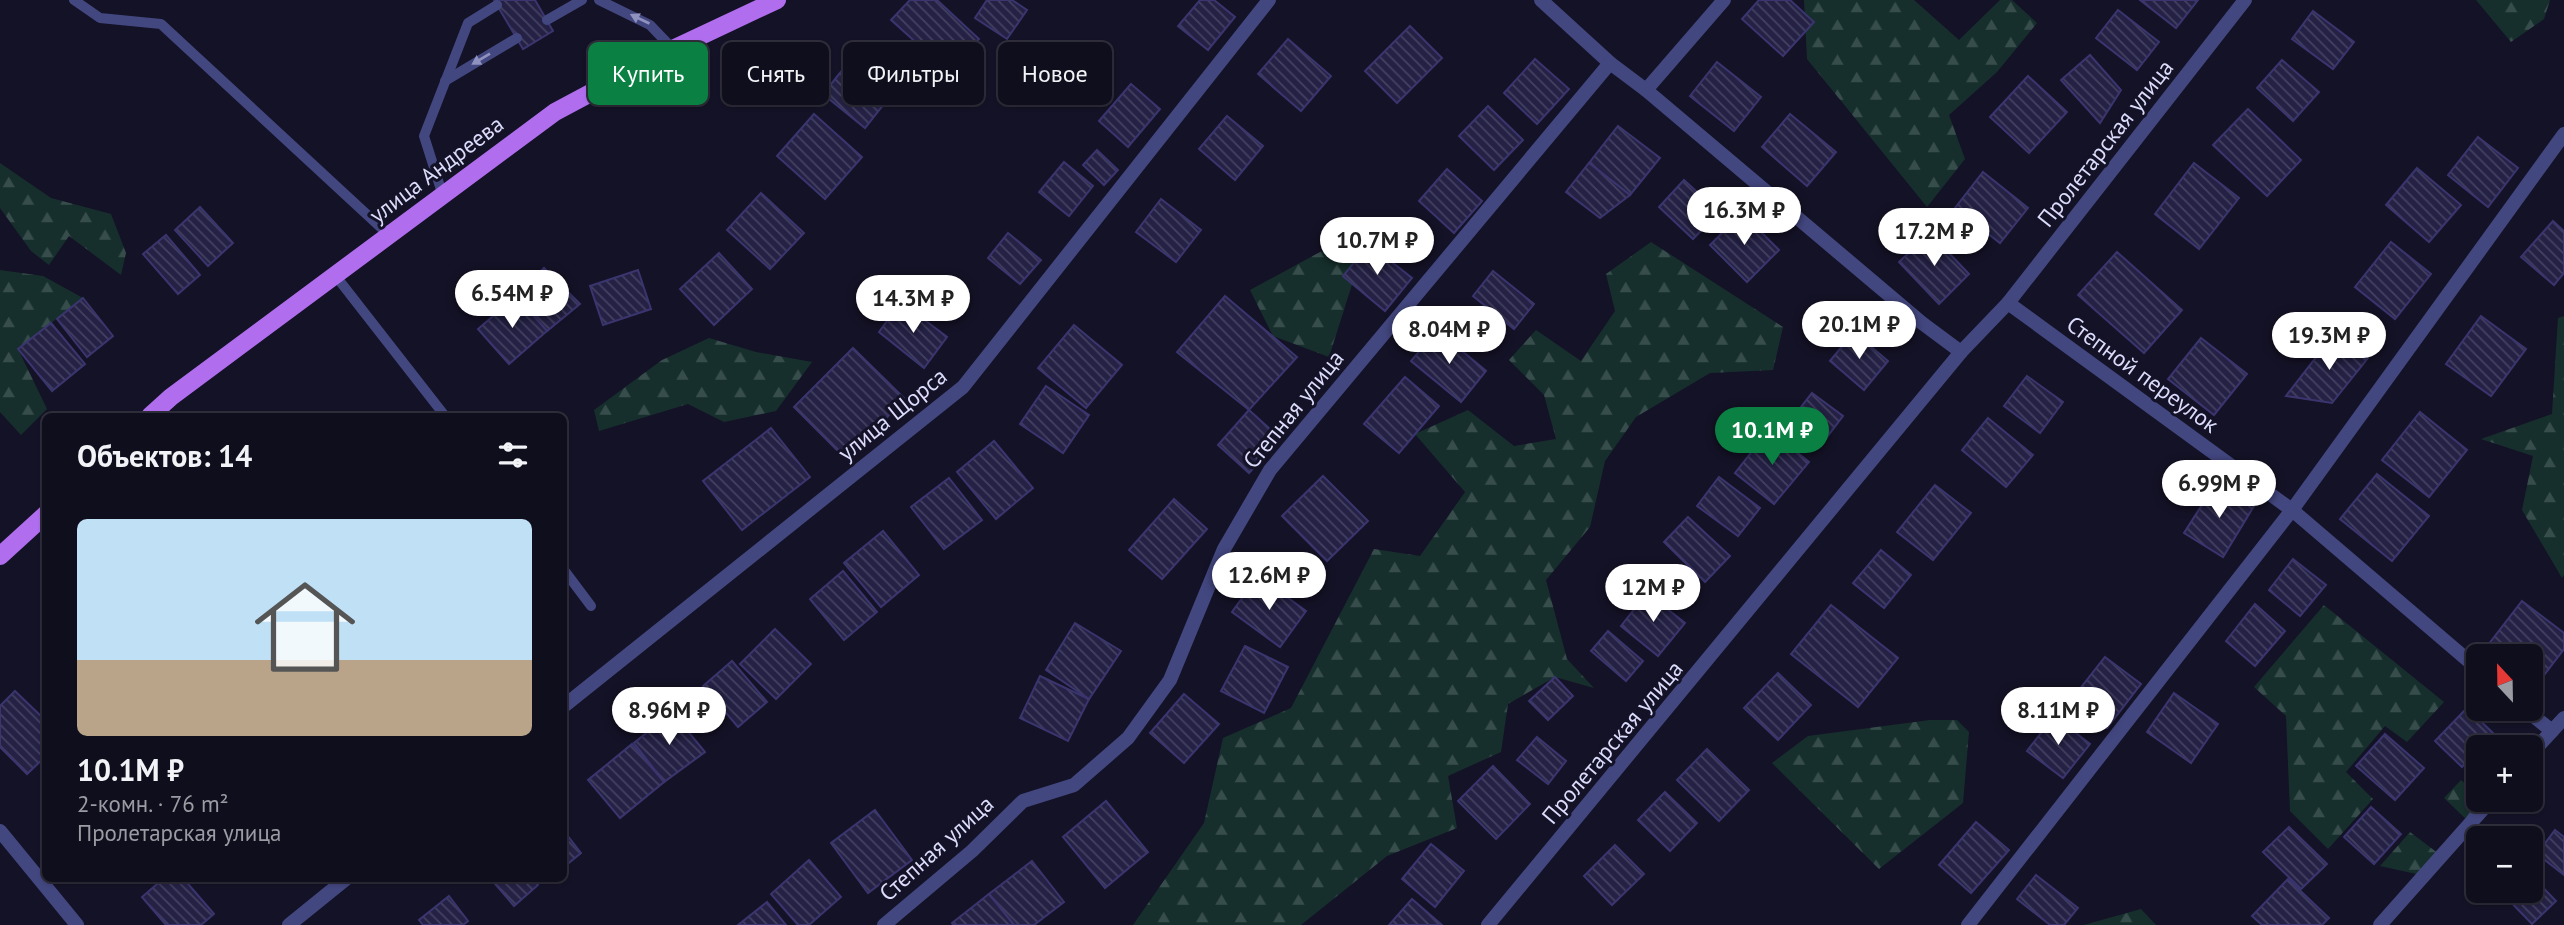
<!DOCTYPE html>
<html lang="ru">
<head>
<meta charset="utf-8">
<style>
	body { margin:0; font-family:"PT Sans",sans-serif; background:#1d1c29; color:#f1f3f6; height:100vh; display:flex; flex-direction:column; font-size:26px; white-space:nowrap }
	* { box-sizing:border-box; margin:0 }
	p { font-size:23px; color:#9b9ca3 }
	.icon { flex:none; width:38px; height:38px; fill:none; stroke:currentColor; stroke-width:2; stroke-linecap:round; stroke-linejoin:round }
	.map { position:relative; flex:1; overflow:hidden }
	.sheet { position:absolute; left:42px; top:413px; width:525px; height:469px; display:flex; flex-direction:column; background:#0f0e1c; border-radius:10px; box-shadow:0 2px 5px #0004,0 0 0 2px #2f2e3b }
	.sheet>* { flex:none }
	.guide { position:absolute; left:588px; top:42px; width:665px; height:63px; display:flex; gap:14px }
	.needle { width:46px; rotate:338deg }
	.fabs { position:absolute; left:2466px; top:644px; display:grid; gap:14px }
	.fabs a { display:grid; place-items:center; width:77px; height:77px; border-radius:10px; background:#0f0e1c; box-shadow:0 2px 5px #0004,0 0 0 2px #2f2e3b; font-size:35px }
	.price { position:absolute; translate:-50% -60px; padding:0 16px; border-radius:24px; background:#fff; color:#222; font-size:23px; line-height:46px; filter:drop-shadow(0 2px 4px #0008) }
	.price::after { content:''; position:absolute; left:50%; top:42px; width:21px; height:16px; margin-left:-10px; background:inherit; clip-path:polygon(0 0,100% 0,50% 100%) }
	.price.active { background:#0b8043; color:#fff }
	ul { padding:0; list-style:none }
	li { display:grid; align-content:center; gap:14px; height:371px; padding:0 35px }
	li+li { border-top:2px solid #2f2e3b }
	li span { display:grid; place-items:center; height:217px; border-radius:10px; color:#555 }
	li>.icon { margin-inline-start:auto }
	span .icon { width:126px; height:126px; fill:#fffc; stroke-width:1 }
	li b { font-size:30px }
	h2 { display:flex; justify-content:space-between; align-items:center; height:84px; padding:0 35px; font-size:30px }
	.tag { padding:0 24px; border-radius:10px; background:#0f0e1c; box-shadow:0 2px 5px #0004,0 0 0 2px #2f2e3b; font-size:24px; line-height:63px }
	.tag.active { background:#0b8043; color:#fff }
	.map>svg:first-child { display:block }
	.forest { fill:url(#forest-firs) }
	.building { fill:url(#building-back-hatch); stroke:#3a356e; stroke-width:2 }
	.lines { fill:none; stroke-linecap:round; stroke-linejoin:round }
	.lane { stroke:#434780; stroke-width:10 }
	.street { stroke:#434780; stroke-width:14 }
	.primary { stroke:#b06eef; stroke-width:18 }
	.oneway { fill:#8f91be }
	.labels { text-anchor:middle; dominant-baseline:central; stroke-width:6; stroke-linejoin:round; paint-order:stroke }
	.street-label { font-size:23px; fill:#dbdbfb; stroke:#141226 }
</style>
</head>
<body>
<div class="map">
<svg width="2564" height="925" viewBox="0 0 2564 925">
	<defs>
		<pattern id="forest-firs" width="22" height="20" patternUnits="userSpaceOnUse" patternTransform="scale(1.75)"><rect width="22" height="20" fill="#162f2c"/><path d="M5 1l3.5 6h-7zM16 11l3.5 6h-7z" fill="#374d4c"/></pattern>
		<pattern id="building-back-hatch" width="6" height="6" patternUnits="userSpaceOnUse" patternTransform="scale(1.75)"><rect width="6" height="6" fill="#242145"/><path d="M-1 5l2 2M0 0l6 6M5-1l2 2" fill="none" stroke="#434161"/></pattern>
	</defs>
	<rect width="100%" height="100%" fill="#141226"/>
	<g class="forest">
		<path d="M1804,0H1914L1959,40L2000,0H2012L2037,23L1997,72L1949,115L1965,159L1927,207L1807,59Z"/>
		<path d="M2476,0H2550L2544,19L2511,42Z"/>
		<path d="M0,163L51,198L111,214L126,253L121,275L69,236L49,265L31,251L0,208Z"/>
		<path d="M1344,239L1363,250L1329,357L1273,336L1250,290Z"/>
		<path d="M1651,242L1783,327L1773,370L1710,373L1636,417L1605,461L1590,527L1546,580L1567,659L1594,688L1555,677L1508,704L1501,752L1448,776L1457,828L1387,856L1301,925H1133L1204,823L1223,738L1291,708L1374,549L1420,556L1465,492L1415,434L1468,410L1514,446L1556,439L1544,395L1509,360L1536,330L1581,361L1615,311L1606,274Z"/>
		<path d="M0,270L43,276L83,298L18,349L47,409L21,435L0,412Z"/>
		<path d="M2564,316V575L2562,578L2522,510L2533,456L2481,439L2552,414L2558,318Z"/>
		<path d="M709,338L756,352L812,362L776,411L724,422L688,404L599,431L594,410L662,360Z"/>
		<path d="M2324,605L2444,702L2407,742L2385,726L2346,772L2373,799L2328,849L2290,811L2286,716L2254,687Z"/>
		<path d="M1930,720H1957L1969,732L1963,803L1879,869L1772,763L1808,736Z"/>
		<path d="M2461,780L2478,795V800H2483L2470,823L2444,798Z"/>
		<path d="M2410,832L2439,854L2421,875L2380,866Z"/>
		<path d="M2141,909L2156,925H2084Z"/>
	</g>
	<g class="building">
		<path d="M494,0H535L553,31L523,49Z"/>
		<path d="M910,0H937L979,39L949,72L891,20Z"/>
		<path d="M987,0H1012L1027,10L1007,39L975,18Z"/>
		<path d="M1200,0H1214L1235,17L1208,50L1178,26Z"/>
		<path d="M1759,0H1790L1814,22L1783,56L1742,19Z"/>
		<path d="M2140,0H2198L2176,28Z"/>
		<path d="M2118,10L2159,42L2137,70L2096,38Z"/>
		<path d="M2313,11L2354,42L2333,69L2292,39Z"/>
		<path d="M1410,26L1442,58L1397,103L1365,71Z"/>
		<path d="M1288,39L1331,76L1301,111L1258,74Z"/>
		<path d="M864,43L906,76L865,128L823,94Z"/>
		<path d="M2090,55L2121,90L2100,123L2061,80Z"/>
		<path d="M1535,59L1569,89L1537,124L1504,93Z"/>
		<path d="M2282,60L2319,92L2293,121L2257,88Z"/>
		<path d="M1717,62L1761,97L1734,131L1690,96Z"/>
		<path d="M2028,76L2067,112L2029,153L1990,117Z"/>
		<path d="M1131,84L1160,109L1128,147L1099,121Z"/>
		<path d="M1488,106L1523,140L1494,170L1459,136Z"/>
		<path d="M2248,109L2301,160L2267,196L2213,145Z"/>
		<path d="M814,114L862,157L825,199L777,156Z"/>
		<path d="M1790,114L1836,152L1807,186L1762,147Z"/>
		<path d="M1227,116L1263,146L1235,180L1199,149Z"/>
		<path d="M1618,126L1660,158L1630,195L1589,163Z"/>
		<path d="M2478,137L2518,168L2488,207L2448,175Z"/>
		<path d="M1097,150L1118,170L1104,185L1083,165Z"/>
		<path d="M1064,162L1093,186L1069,216L1039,192Z"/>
		<path d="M1589,163L1630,195L1600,218L1566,192Z"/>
		<path d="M2194,163L2239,198L2199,249L2155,214Z"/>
		<path d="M2417,168L2461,205L2429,242L2386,205Z"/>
		<path d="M1447,169L1482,201L1454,233L1419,201Z"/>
		<path d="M1983,172L2028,208L2000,243L1955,208Z"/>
		<path d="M1684,180L1719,212L1693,239L1659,207Z"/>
		<path d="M761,193L804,233L770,269L727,230Z"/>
		<path d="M1161,199L1201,230L1176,262L1136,232Z"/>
		<path d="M200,207L233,243L208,266L175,230Z"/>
		<path d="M1742,213L1779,250L1747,282L1710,245Z"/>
		<path d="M2553,221L2564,231V273L2554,285L2521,257Z"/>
		<path d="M1008,233L1041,260L1020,284L988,258Z"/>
		<path d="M1930,233L1969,274L1939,304L1899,262Z"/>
		<path d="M166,235L200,275L178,294L143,254Z"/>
		<path d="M2391,242L2431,274L2395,319L2355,287Z"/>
		<path d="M1369,244L1412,278L1385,311L1343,276Z"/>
		<path d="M2117,252L2182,310L2144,353L2078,295Z"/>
		<path d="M719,253L752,289L714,325L680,289Z"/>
		<path d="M544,268L580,304L547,331L516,296Z"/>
		<path d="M638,270L651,309L603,325L590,286Z"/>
		<path d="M1493,271L1534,304L1514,329L1473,296Z"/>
		<path d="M516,296L547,331L509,364L478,329Z"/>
		<path d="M1225,296L1297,357L1249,410L1177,352Z"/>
		<path d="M83,298L113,336L87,357L57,319Z"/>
		<path d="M901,302L947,337L924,368L879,332Z"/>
		<path d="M2481,316L2526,349L2491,396L2446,364Z"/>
		<path d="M51,323L85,364L52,391L18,349Z"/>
		<path d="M1074,325L1122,365L1086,408L1038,368Z"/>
		<path d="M1437,330L1486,371L1461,402L1411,361Z"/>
		<path d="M1854,332L1888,361L1864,390L1830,361Z"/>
		<path d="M2335,333L2368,358L2332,403L2286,396Z"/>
		<path d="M2201,338L2247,374L2214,415L2168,379Z"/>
		<path d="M853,348L905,399L846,459L794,407Z"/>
		<path d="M2027,376L2063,402L2040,433L2004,406Z"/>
		<path d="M1405,377L1439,406L1399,453L1364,424Z"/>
		<path d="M1046,386L1089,415L1063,453L1020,424Z"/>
		<path d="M1812,393L1843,416L1821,445L1790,421Z"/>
		<path d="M1249,410L1280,438L1249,473L1218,445Z"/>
		<path d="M2420,412L2467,450L2429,497L2382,460Z"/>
		<path d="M1988,418L2033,455L2006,487L1962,450Z"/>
		<path d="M771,428L810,477L742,530L703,481Z"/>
		<path d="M1769,430L1809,462L1774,504L1735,473Z"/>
		<path d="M994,441L1033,488L996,519L957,472Z"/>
		<path d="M2377,474L2429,516L2392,561L2340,519Z"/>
		<path d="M1323,476L1368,521L1327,561L1282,516Z"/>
		<path d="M1719,477L1760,508L1738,536L1697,506Z"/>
		<path d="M949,478L982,520L944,549L911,507Z"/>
		<path d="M2216,483L2254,506L2223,557L2184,533Z"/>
		<path d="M1935,485L1971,513L1933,560L1897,532Z"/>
		<path d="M1174,499L1207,529L1162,579L1129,550Z"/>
		<path d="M1688,517L1730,556L1705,582L1664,542Z"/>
		<path d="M883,531L919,575L881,607L844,563Z"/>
		<path d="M1881,550L1911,575L1884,608L1853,583Z"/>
		<path d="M2293,559L2326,585L2300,616L2269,590Z"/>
		<path d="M843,571L877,612L844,640L810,599Z"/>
		<path d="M1258,576L1306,611L1280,647L1232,612Z"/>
		<path d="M1647,593L1685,623L1658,656L1621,626Z"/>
		<path d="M2522,601L2564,633V649L2538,683L2530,677V656H2503L2488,645Z"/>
		<path d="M2255,604L2285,631L2255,666L2226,641Z"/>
		<path d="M1831,605L1898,658L1858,707L1791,654Z"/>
		<path d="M1075,623L1121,651L1089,699L1046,670Z"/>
		<path d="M775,629L811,664L776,699L740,664Z"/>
		<path d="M1608,631L1643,661L1626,681L1591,651Z"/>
		<path d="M1245,646L1288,667L1264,713L1221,691Z"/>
		<path d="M2105,657L2141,684L2107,728L2071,700Z"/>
		<path d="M732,661L767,702L738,727L703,686Z"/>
		<path d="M1778,673L1811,705L1778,740L1744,708Z"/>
		<path d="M1040,676L1089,699L1068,741L1020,718Z"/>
		<path d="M1555,677L1573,696L1548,720L1529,701Z"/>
		<path d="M15,691L46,721V756L27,774L0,747V706Z"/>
		<path d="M2174,693L2218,724L2191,763L2147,732Z"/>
		<path d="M1184,694L1219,724L1184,763L1150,733Z"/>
		<path d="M2467,708L2493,733L2462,767L2435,741Z"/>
		<path d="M672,712L705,752L664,782L634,743Z"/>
		<path d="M2054,716L2090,744L2063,778L2027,751Z"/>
		<path d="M2385,734L2424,768L2395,800L2356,766Z"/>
		<path d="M1537,737L1566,761L1548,784L1517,760Z"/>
		<path d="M632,744L664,782L620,818L588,780Z"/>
		<path d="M1707,749L1749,790L1719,821L1677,780Z"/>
		<path d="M1493,766L1530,804L1496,839L1458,801Z"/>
		<path d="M1665,792L1697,823L1670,851L1638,820Z"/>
		<path d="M1106,801L1148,852L1105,888L1063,837Z"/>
		<path d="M2371,807L2401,834L2374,864L2344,837Z"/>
		<path d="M875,810L912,860L868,893L831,843Z"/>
		<path d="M1976,822L2009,850L1971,893L1939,865Z"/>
		<path d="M2289,827L2327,864L2301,889L2263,852Z"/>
		<path d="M2555,830L2564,837V875L2537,854Z"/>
		<path d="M564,831L581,853L564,867Z"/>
		<path d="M1431,844L1464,871L1435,907L1402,879Z"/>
		<path d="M1615,845L1644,874L1612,905L1584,876Z"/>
		<path d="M809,860L841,897L809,925H798L771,894Z"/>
		<path d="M1032,861L1064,902L1034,925H1014L989,894Z"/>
		<path d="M2530,874L2556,901L2532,924L2500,891H2530Z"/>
		<path d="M2036,875L2078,908L2064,925H2050L2017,899Z"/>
		<path d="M164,878H183L214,914L201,925H166L142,897Z"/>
		<path d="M490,878H532L538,885L514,906Z"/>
		<path d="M2288,879L2329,918L2322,925H2262L2252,916Z"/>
		<path d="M989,894L1014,925H953L952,923Z"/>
		<path d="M449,896L468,921L463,925H423L419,920Z"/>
		<path d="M1412,899L1442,925H1389Z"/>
		<path d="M767,902L786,925H738Z"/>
	</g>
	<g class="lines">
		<g class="lane">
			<path d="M74,0L100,18L161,24L389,235"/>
			<path d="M599,0L650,25L673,49"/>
			<path d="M547,20L582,0"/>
			<path d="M445,81L517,38"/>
			<path d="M443,196L424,136L468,23L497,5"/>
			<path d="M335,275L445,416"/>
			<path d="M564,570L591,606"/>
		</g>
		<g class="street">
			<path d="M1541,0L1610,63L1646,90L1922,323L1961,352"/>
			<path d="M1646,90L1724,0"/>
			<path d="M2008,303L2292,510L2478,669"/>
			<path d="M564,706L963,387L1269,0"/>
			<path d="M2525,709L2552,731"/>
			<path d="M2530,755L2564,718"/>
			<path d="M0,831L77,925"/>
			<path d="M289,925L347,878"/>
			<path d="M884,925L972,851L1023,801L1074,785L1128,738L1170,680L1224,549L1270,470L1610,63"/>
			<path d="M1488,925L1961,352L2008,303L2245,0"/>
			<path d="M1968,925L2292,510L2564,134"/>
			<path d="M2380,925L2491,800"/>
		</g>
		<g class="primary">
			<path d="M150,416L171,397L555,112L673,49L777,0"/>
			<path d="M0,556L46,514"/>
		</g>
	</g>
	<defs><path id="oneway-solid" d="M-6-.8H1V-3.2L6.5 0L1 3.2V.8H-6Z" transform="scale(1.75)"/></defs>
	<g class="oneway">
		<use href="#oneway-solid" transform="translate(640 19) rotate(-154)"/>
		<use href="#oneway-solid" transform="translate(481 59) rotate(149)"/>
	</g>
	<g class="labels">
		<g class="street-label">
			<text transform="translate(2105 143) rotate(-52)">Пролетарская улица</text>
			<text transform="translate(436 169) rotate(-37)">улица Андреева</text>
			<text transform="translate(2143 374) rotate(36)">Степной переулок</text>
			<text transform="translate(1293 409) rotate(-51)">Степная улица</text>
			<text transform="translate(892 414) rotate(-39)">улица Щорса</text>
			<text transform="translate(1612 742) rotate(-50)">Пролетарская улица</text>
			<text transform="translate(936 848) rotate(-42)">Степная улица</text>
		</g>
	</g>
</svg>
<div class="fabs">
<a><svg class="needle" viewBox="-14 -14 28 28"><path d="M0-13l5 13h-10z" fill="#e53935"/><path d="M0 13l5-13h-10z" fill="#9b9ca3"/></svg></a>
<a>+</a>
<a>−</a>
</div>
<b class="price" style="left:1744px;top:247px">16.3M ₽</b>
<b class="price" style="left:1934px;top:268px">17.2M ₽</b>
<b class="price" style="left:1377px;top:277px">10.7M ₽</b>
<b class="price" style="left:512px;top:330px">6.54M ₽</b>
<b class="price" style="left:913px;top:335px">14.3M ₽</b>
<b class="price" style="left:1859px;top:361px">20.1M ₽</b>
<b class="price" style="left:1449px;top:366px">8.04M ₽</b>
<b class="price" style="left:2329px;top:372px">19.3M ₽</b>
<b class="price active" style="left:1772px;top:467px">10.1M ₽</b>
<b class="price" style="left:2219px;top:520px">6.99M ₽</b>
<b class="price" style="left:1269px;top:612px">12.6M ₽</b>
<b class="price" style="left:1653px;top:624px">12M ₽</b>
<b class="price" style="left:669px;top:747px">8.96M ₽</b>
<b class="price" style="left:2058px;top:747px">8.11M ₽</b>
<div class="guide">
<a class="tag active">Купить</a>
<a class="tag">Снять</a>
<a class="tag">Фильтры</a>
<a class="tag">Новое</a>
</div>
<section class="sheet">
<h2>Объектов: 14<svg class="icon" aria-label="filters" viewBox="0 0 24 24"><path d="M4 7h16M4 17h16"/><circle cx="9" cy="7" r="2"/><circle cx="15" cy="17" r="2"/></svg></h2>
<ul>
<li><span style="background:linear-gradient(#bfe0f5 65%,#b9a48a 0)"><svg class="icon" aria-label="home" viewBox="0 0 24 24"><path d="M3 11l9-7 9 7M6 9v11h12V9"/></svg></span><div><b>10.1M ₽</b><p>2-комн. · 76 m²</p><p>Пролетарская улица</p></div></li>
</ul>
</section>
</div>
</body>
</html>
